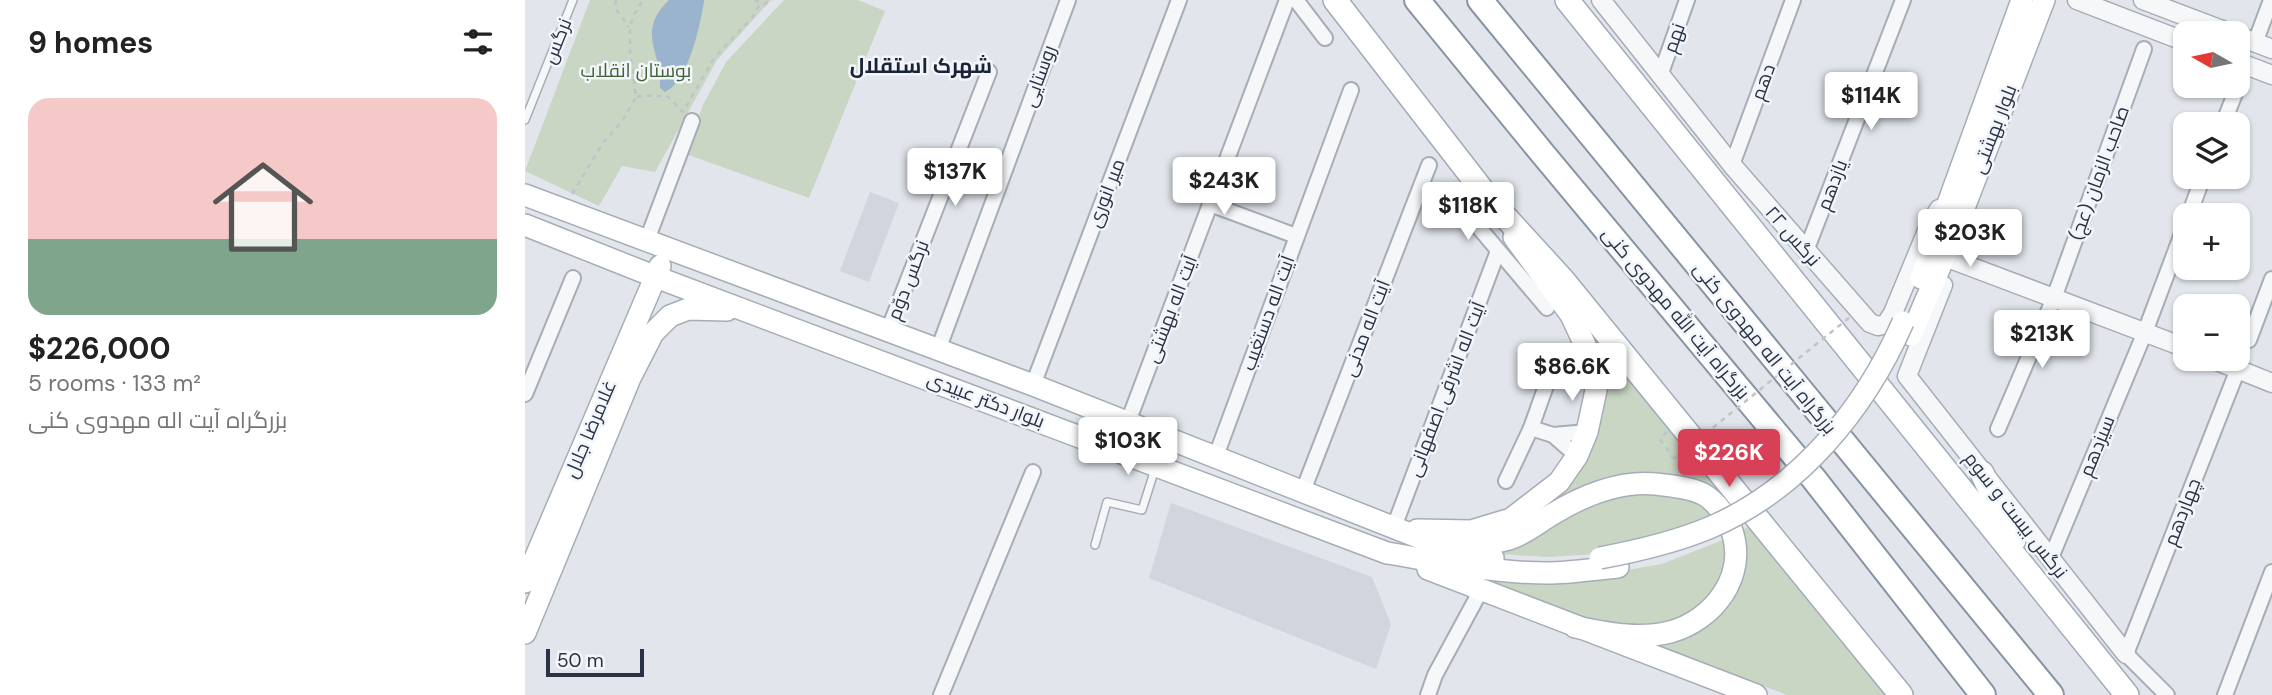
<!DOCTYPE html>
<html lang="en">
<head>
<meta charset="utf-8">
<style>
	body { margin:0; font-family:"DM Sans",Cairo,sans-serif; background:#f2f2f2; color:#222; height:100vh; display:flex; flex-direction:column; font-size:26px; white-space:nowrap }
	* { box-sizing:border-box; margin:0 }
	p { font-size:23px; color:#767676 }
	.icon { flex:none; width:38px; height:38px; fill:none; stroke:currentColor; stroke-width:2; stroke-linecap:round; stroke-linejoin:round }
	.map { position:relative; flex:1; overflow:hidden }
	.panel { display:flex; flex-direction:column; background:#fff; width:525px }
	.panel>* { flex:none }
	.needle { width:46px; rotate:279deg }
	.buttons { position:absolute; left:1648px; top:21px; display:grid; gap:14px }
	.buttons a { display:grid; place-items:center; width:77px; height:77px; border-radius:14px; background:#fff; box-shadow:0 2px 5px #0004; font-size:35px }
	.scale { position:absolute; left:21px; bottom:18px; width:98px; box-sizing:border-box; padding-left:7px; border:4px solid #293345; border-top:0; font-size:19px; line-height:24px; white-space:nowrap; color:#293345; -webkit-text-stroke:5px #f2f5f9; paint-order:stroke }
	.price { position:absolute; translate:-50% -60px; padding:0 16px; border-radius:7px; background:#fff; color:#222; font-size:23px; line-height:46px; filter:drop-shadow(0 2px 4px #0008) }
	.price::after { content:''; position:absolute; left:50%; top:42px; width:21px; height:16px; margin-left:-10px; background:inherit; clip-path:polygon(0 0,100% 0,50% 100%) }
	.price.current { background:#d84058; color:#fff }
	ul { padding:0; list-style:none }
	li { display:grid; align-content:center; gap:14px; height:371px; padding:0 28px }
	li span { display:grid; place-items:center; height:217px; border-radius:21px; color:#555 }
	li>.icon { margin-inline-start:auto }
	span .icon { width:126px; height:126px; fill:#fffc; stroke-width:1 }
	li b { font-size:30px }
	h2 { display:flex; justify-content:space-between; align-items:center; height:84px; padding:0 28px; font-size:30px }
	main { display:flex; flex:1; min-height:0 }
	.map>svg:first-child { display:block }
	.built { fill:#d0d5de }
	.green { fill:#c8d6c3 }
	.water { fill:#9bb4ce }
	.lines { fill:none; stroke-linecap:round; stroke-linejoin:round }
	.service-casing { stroke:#a7adb7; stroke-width:10 }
	.minor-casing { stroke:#a7adb7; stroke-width:18 }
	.tertiary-casing { stroke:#a7adb7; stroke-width:21 }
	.secondary-casing { stroke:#a7adb7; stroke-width:24 }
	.primary-casing { stroke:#a1aab8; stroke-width:26 }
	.trunk-casing { stroke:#8893a3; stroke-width:28 }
	.path { stroke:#c0c4ca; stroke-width:2.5; stroke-dasharray:5 5; stroke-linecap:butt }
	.service { stroke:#f5f7f9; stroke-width:7 }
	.minor { stroke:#f5f7f9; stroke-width:14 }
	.tertiary { stroke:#f5f7f9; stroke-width:18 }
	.secondary { stroke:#fff; stroke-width:21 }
	.primary { stroke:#fff; stroke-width:23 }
	.trunk { stroke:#fff; stroke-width:24 }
	.secondary-bridge-casing { stroke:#a7adb7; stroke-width:24; stroke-linecap:butt }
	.path-bridge { stroke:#c0c4ca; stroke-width:2.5; stroke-dasharray:5 5; stroke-linecap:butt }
	.secondary-bridge { stroke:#fff; stroke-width:21 }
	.labels { text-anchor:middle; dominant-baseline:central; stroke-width:5; stroke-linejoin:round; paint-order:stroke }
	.street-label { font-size:19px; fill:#293345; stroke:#f2f5f9 }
	.park-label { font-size:19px; fill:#3e6235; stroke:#f2f5f9 }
	.neighbourhood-label { font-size:21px; font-weight:bold; fill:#1b2436; stroke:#f2f5f9 }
</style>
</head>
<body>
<main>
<section class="panel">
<h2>9 homes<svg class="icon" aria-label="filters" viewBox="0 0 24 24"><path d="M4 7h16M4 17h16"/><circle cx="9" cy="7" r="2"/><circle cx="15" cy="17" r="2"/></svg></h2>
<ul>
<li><span style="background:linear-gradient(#f6c9c9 65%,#7fa58c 0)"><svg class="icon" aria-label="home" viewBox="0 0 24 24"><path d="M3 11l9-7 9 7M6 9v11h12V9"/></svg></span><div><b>$226,000</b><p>5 rooms · 133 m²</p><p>بزرگراه آیت اله مهدوی کنی</p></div></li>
</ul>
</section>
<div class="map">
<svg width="1747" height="695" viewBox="0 0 1747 695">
	<rect width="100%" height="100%" fill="#e2e6ec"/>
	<g class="built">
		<path d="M345,192L374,203L344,282L315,271Z"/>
		<path d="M646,503L847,577L866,624L851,669L624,578Z"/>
	</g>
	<g class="green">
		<path d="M65,0H246L192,60L130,172L97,166L74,206L0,171Z"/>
		<path d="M259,0H333L360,11L284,198L161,154L178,105L201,62Z"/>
		<path d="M1041,299L1209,506L1203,509L1146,477L1011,519L1012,510L1079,385L1080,364Z"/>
		<path d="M1099,492C1129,494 1170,489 1190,516L1170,527L1070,554L1023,557L975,554L947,549L1048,508Z"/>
		<path d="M1226,525L1362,695H1262L1125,643L1173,629L1216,531Z"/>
		<path d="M1203,538L1204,551L1191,591L1169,613L1126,629L1071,622L933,570L1057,578L1137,564Z"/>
	</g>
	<path class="water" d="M144,0H179V2C175,26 163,82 140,92L135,88C138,52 110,33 144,0Z"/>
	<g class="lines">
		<defs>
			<g id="service">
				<path d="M0,120L48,0"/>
				<path d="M570,545L582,502L617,510L630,469"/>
			</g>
			<g id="minor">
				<path d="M771,0L800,38"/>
				<path d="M1730,43L1746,0"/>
				<path d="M1135,76L1162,0"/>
				<path d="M1698,124L1713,86"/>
				<path d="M1207,165L1268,0"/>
				<path d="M685,204L771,236"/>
				<path d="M939,210L1022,308"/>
				<path d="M1664,215L1678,177"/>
				<path d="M122,240L167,121"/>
				<path d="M1281,251L1378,0"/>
				<path d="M363,331L464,72"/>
				<path d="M1724,340L1747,279"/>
				<path d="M413,350L543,0"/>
				<path d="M508,385L654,0"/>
				<path d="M0,394L48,278"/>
				<path d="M603,422L762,0"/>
				<path d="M1006,428L1028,435L1062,432"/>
				<path d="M1473,429L1529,298L1619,49"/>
				<path d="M1028,435L1052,456"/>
				<path d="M691,456L826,90"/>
				<path d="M981,481L1006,428L1028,366"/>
				<path d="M778,491L904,165"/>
				<path d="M869,527L973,251"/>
				<path d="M1525,560L1620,332L1661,223"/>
				<path d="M416,695L508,472"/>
				<path d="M903,695L910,675L956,590"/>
				<path d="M1642,695L1601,654L1713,369"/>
				<path d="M1700,695L1747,572"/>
			</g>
			<g id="tertiary">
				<path d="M1076,0L1207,165L1345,323L1353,326L1361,324L1368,313L1404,226L1414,209"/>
				<path d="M1552,0L1661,42"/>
				<path d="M1618,0L1705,33"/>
				<path d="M1713,36L1747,49"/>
				<path d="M1713,62L1747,75"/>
				<path d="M1428,260L1661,348"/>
				<path d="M1418,285L1382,376L1601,654"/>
				<path d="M1687,359L1747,383"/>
			</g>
			<g id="secondary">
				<path d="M0,195L508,385L908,543L968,558"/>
				<path d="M0,225L131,277L862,553C916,562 969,573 1023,573C1046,573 1069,569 1093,567"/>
				<path d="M1396,278L1497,0"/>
				<path d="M1386,335L1427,239L1519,0"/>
				<path d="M892,530L946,531L986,519L1034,482L1052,456L1062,432L1071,390L1060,345L1046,315L989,237"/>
				<path d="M937,544C953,544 968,544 984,539C998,535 1013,523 1026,515C1057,496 1093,480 1131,484C1146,486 1164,487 1178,494C1191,501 1202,517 1207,531C1222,576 1189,620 1145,632C1113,640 1082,633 1050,627"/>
				<path d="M903,569L1231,695"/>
				<path d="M0,582L135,266"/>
				<path d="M0,633L105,378L128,333L145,316L163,309L202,310"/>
			</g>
			<g id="primary">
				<path d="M810,0L965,200L1038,280L1376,695"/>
				<path d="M1042,0L1602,695"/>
				<path d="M1457,473L1489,540"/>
			</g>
			<g id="trunk">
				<path d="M892,0L1018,154L1289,479L1458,695"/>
				<path d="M955,0L1526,695"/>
			</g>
		</defs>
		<use href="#service" class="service-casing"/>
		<use href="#minor" class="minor-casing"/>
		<use href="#tertiary" class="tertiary-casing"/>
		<use href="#secondary" class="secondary-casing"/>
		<use href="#primary" class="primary-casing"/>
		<use href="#trunk" class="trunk-casing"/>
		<g class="path">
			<path d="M91,0L90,8L104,27"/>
			<path d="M229,0L239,4L248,0"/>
			<path d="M112,97C122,93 130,98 141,95L158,112L189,58L227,18L235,4"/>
			<path d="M47,194L78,143L98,120L111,97L105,51V28L108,16L118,0"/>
			<path d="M1142,432L1135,439L1149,459"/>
		</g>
		<use href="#service" class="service"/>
		<use href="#minor" class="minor"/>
		<use href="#tertiary" class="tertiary"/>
		<use href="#secondary" class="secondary"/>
		<use href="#primary" class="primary"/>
		<use href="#trunk" class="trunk"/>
		<defs>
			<path id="secondary-bridge" d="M1075,558C1112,551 1148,543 1184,528C1274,490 1340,409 1378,322"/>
		</defs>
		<use href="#secondary-bridge" class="secondary-bridge-casing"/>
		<path class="path-bridge" d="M1149,459L1325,317"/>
		<use href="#secondary-bridge" class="secondary-bridge"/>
	</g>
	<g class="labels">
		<g class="street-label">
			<text transform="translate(1149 38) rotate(-71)">نهم</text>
			<text transform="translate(32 41) rotate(-68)">نرگس</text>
			<text transform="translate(514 76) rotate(-70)">روستایی</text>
			<text transform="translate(1238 82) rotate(-70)">دهم</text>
			<text transform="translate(1469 129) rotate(-69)">بلوار بهشتی</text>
			<text transform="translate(1574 173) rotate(-70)">صاحب الزمان (عج)</text>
			<text transform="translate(1307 185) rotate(-69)">یازدهم</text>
			<text transform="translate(581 193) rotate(-69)">میر انوری</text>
			<text transform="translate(1268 236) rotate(49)">نرگس ۲۲</text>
			<text transform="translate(383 280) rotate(-69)">نرگس دوّم</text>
			<text transform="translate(646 309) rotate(-69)">آیت اله بهشتی</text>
			<text transform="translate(743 313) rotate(-70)">آیت اله دستغیب</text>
			<text transform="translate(1151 313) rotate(50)">بزرگراه آیت الله مهدوی کنی</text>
			<text transform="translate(841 328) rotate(-69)">آیت اله مدنی</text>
			<text transform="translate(1240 348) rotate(51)">بزرگراه آیت اله مهدوی کنی</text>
			<text transform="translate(921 389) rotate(-69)">آیت اله اشرفی اصفهانی</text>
			<text transform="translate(461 400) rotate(21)">بلوار دکتر عبیدی</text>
			<text transform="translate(65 429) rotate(-67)">غلامرضا جلال</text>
			<text transform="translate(1572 446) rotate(-68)">سیزدهم</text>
			<text transform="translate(1657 512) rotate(-69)">چهاردهم</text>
			<text transform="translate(1491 515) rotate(52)">نرگس بیست و سوم</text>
		</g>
		<g class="park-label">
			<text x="111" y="70">بوستان انقلاب</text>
		</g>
		<g class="neighbourhood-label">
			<text x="396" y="66">شهرک استقلال</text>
		</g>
	</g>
</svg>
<div class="buttons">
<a><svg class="needle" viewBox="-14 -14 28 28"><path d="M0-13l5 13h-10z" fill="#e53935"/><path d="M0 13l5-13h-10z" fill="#767676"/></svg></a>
<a><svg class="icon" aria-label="layers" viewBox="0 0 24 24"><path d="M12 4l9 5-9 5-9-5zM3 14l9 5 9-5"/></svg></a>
<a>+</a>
<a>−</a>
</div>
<div class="scale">50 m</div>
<b class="price" style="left:1346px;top:132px">$114K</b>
<b class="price" style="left:430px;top:208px">$137K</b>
<b class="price" style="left:699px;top:217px">$243K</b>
<b class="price" style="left:943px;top:242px">$118K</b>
<b class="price" style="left:1445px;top:269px">$203K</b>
<b class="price" style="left:1517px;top:370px">$213K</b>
<b class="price" style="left:1047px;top:403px">$86.6K</b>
<b class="price" style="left:603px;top:477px">$103K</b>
<b class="price current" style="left:1204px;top:489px">$226K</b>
</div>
</main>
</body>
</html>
